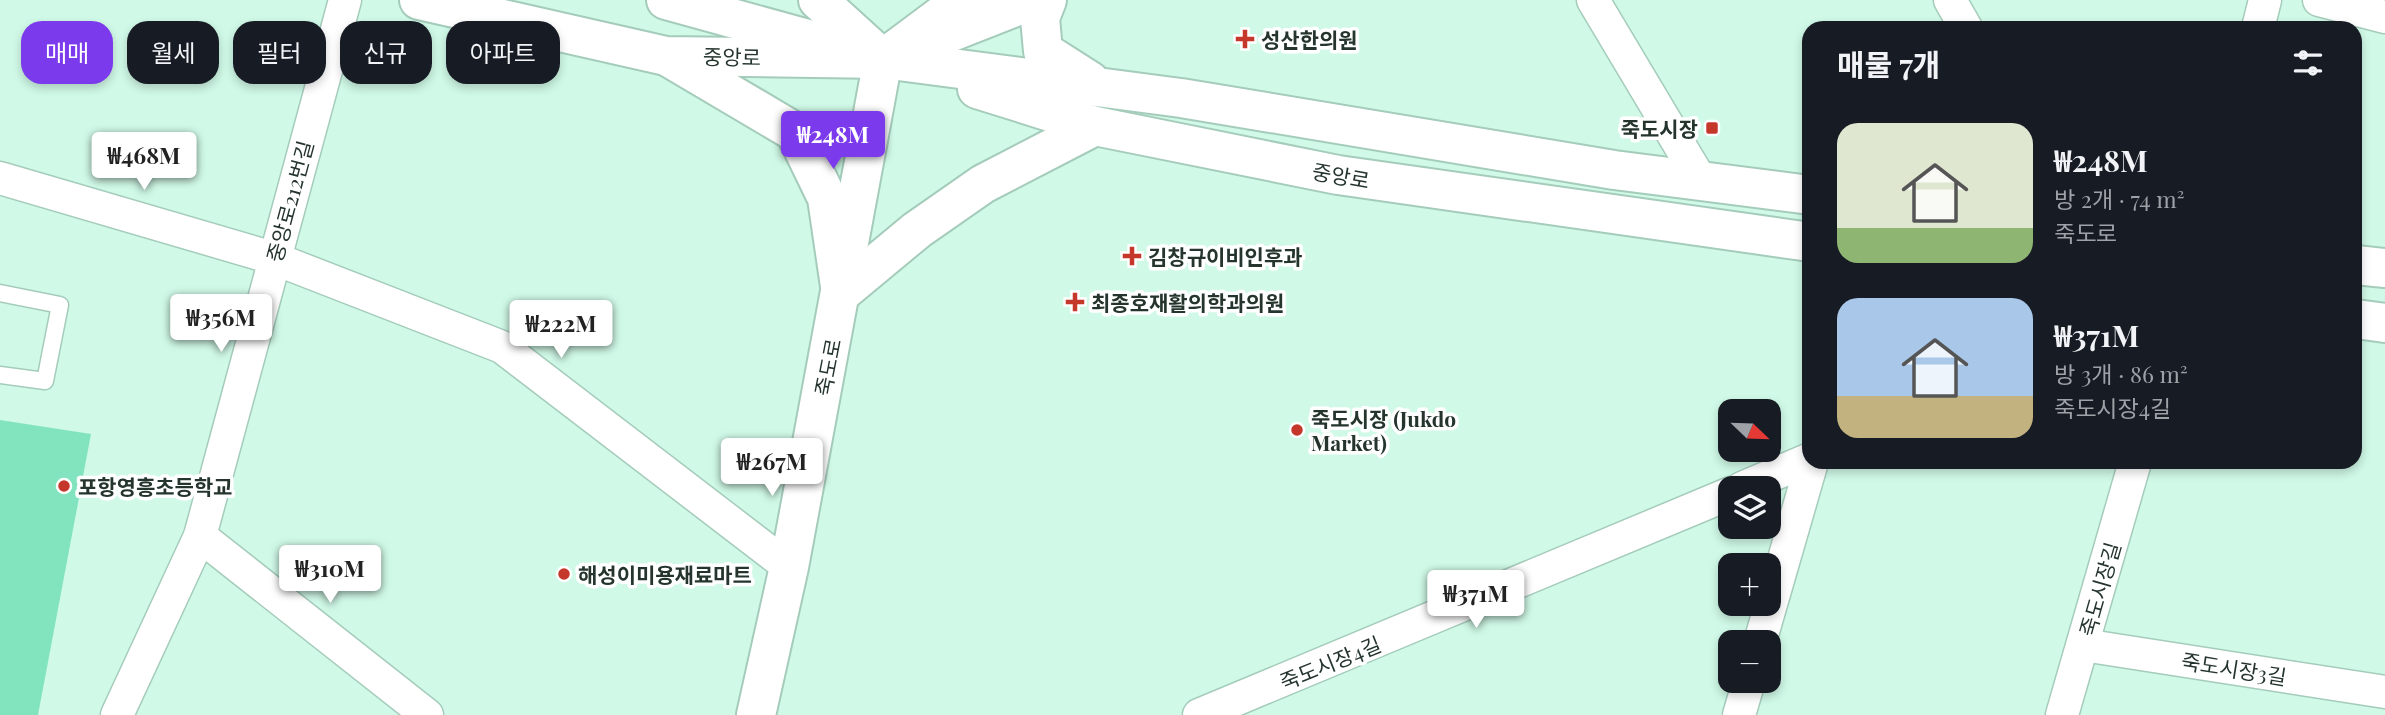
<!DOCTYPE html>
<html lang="ko">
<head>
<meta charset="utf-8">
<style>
	body { margin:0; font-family:"Playfair Display","Noto Sans KR",serif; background:#242831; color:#f1f3f6; height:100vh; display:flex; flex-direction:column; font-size:26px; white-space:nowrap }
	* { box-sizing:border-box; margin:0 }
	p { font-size:23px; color:#9ea1a6 }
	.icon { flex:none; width:38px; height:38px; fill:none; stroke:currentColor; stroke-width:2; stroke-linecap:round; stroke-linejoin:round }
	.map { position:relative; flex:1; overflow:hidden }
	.side { position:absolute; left:1802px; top:21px; width:560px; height:448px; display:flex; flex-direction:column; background:#171b24; border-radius:21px; box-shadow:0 4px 10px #0003 }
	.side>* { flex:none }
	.top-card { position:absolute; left:21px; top:21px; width:665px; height:63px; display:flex; gap:14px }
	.needle { width:46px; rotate:113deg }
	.buttons { position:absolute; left:1718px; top:399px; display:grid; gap:14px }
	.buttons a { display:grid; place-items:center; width:63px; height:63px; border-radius:14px; background:#171b24; box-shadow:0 4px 10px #0003; font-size:35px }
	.price { position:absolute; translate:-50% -60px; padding:0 16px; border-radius:7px; background:#fff; color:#222; font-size:23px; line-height:46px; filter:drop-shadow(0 2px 4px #0008) }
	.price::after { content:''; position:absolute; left:50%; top:42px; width:21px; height:16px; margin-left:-10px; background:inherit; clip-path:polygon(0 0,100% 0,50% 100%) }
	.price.current { background:#7c3aed; color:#fff }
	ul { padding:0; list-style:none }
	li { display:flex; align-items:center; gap:21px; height:175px; padding:0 35px }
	li span { display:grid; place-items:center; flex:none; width:196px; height:140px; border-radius:21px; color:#555 }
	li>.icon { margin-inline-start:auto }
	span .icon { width:84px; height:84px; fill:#fffc; stroke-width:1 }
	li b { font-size:30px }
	h2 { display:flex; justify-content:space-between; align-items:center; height:84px; padding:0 35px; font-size:30px }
	.chip { padding:0 24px; border-radius:21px; background:#171b24; box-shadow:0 4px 10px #0003; font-size:24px; line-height:63px }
	.chip.current { background:#7c3aed; color:#fff }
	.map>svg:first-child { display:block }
	.green { fill:#82e4be }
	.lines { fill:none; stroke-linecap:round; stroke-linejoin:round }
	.lane-casing { stroke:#a5ccbb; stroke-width:19 }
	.street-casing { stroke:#a5ccbb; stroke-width:35 }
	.secondary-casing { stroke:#a5ccbb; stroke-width:42 }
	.primary-casing { stroke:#a5ccbb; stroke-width:42 }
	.lane { stroke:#fff; stroke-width:16 }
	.street { stroke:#fff; stroke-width:32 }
	.secondary { stroke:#fff; stroke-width:38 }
	.primary { stroke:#fff; stroke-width:38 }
	.poi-dot { fill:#c4372a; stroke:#fff; stroke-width:2.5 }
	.labels { text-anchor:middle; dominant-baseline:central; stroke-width:7; stroke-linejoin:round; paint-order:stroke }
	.poi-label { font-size:21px; font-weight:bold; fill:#25352e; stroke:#fff; text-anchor:start }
	.street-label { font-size:21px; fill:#25352e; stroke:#fff }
</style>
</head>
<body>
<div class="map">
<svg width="2385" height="715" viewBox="0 0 2385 715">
	<rect width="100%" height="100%" fill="#d0f9e7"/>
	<path class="green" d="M0,420L91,434L38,715H0Z"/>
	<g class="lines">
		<defs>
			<path id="lane" d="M0,293L60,305L45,381L0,375"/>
			<g id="street">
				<path d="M1593,0L1701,181"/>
				<path d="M1950,0L1966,28"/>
				<path d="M2319,0L2385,17"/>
				<path d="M2258,28L2265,0"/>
				<path d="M0,178L273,258L502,347L789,567"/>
				<path d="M1742,488L1810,459"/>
				<path d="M200,536L427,715"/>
				<path d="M1760,642L1812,462"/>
				<path d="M2083,645L2385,692"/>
				<path d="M117,715L200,536L345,0"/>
				<path d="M1199,715L1731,493"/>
				<path d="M1739,715L1749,681"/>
				<path d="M2062,715L2135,462"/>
			</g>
			<g id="secondary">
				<path d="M818,0L883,59"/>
				<path d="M931,40L1033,0"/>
				<path d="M756,715L789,567L883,59L962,0"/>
			</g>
			<g id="primary">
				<path d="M419,0L666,56L883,59L1181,98L1614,170L1810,195"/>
				<path d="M666,0L826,44"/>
				<path d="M1047,0L1040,18L1043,51L1090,81"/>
				<path d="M668,57L795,132L827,198L841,293"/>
				<path d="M977,89L1095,126L1338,175L1810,242"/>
				<path d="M2356,265L2385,268"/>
				<path d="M841,293L917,230L983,184L1095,126"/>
				<path d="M2356,319L2385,323"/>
			</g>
		</defs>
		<use href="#lane" class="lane-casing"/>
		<use href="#street" class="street-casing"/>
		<use href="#secondary" class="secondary-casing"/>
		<use href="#primary" class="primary-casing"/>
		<use href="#lane" class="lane"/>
		<use href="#street" class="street"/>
		<use href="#secondary" class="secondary"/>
		<use href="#primary" class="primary"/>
	</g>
	<g class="poi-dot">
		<path d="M1241.5 28.5h7v7h7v7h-7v7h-7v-7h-7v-7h7z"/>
		<rect x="1705" y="121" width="14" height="14" rx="3.5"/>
		<path d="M1128.5 245.5h7v7h7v7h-7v7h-7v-7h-7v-7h7z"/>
		<path d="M1071.5 291.5h7v7h7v7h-7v7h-7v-7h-7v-7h7z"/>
		<circle cx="1297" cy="430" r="7"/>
		<circle cx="64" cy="486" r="7"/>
		<circle cx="564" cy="574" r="7"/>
	</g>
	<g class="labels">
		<g class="poi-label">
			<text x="1261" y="39">성산한의원</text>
			<text x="1698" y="128" text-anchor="end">죽도시장</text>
			<text x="1148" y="256">김창규이비인후과</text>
			<text x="1091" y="302">최종호재활의학과의원</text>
			<text x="1311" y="418">죽도시장 (Jukdo<tspan x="1311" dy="24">Market)</tspan></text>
			<text x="78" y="486">포항영흥초등학교</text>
			<text x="578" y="574">해성이미용재료마트</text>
		</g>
		<g class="street-label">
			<text transform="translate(732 56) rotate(1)">중앙로</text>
			<text transform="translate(1341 175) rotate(10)">중앙로</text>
			<text transform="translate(289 201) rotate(-75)">중앙로212번길</text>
			<text transform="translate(827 367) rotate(-79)">죽도로</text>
			<text transform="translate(2099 589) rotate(-74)">죽도시장길</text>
			<text transform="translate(1330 662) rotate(-22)">죽도시장4길</text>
			<text transform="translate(2234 668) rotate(9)">죽도시장3길</text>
		</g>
	</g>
</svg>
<div class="buttons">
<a><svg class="needle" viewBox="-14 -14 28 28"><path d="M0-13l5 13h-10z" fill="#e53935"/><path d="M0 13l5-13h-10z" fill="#9ea1a6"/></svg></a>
<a><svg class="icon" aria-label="layers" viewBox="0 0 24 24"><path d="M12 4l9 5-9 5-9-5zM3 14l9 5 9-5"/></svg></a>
<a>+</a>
<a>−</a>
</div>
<b class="price current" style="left:833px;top:171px">₩248M</b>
<b class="price" style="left:144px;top:192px">₩468M</b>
<b class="price" style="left:221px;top:354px">₩356M</b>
<b class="price" style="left:561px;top:360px">₩222M</b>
<b class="price" style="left:772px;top:498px">₩267M</b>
<b class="price" style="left:330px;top:605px">₩310M</b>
<b class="price" style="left:1476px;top:630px">₩371M</b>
<div class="top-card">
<a class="chip current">매매</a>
<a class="chip">월세</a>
<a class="chip">필터</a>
<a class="chip">신규</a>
<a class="chip">아파트</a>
</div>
<section class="side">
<h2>매물 7개<svg class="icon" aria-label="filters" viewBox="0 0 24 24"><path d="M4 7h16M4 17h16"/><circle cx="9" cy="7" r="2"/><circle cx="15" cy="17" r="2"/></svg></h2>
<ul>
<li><span style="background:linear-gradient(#dfe7d0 75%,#8fb573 0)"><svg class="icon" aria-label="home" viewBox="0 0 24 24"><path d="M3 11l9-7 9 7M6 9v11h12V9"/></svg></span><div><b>₩248M</b><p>방 2개 · 74 m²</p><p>죽도로</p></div></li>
<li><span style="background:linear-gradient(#a9c7e8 70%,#c2b280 0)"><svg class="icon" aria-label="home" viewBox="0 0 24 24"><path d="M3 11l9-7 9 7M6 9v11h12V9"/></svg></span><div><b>₩371M</b><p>방 3개 · 86 m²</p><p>죽도시장4길</p></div></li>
</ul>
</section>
</div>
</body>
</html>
